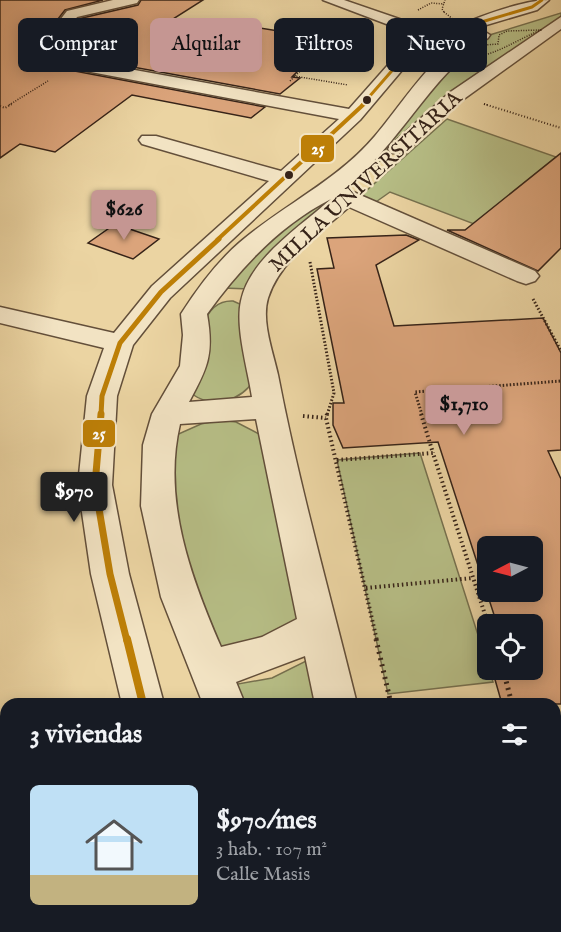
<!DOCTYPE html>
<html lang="es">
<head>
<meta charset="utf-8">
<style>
	body { margin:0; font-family:"IM FELL English",serif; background:#242831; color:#f1f3f6; height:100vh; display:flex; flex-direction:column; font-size:22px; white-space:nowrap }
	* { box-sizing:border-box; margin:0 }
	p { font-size:20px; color:#9ea1a6 }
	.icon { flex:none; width:33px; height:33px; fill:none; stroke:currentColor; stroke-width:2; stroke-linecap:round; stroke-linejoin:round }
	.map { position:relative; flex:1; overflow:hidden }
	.panel { position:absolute; left:0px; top:698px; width:561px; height:236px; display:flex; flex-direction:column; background:#171b24; border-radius:18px 18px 0 0; box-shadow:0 3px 15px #0003 }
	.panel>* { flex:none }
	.banner { position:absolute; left:18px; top:18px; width:525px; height:54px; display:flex; gap:12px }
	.needle { width:39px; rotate:264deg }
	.fabs { position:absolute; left:477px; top:536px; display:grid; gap:12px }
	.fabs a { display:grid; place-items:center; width:66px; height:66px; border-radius:9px; background:#171b24; box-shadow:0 3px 15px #0003; font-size:30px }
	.price { position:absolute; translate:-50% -51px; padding:0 14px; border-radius:6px; background:#c59692; color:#111; font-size:20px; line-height:39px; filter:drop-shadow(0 2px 3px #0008) }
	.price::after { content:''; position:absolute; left:50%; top:36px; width:18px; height:14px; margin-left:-9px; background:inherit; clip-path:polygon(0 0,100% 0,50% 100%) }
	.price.on { background:#222; color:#fff }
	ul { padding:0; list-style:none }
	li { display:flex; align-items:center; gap:18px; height:150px; padding:0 30px }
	li span { display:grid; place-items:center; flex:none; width:168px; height:120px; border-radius:9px; color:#555 }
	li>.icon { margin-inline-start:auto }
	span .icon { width:72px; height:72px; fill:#fffc; stroke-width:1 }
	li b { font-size:26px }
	h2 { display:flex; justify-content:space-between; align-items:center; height:72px; padding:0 30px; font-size:26px }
	.tag { padding:0 21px; border-radius:9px; background:#171b24; box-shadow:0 3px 15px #0003; font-size:21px; line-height:54px }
	.tag.on { background:#c59692; color:#111 }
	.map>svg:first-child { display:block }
	.green { fill:#b6bd85; stroke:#76704e; stroke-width:1.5 }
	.building { fill:#dba47b; stroke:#362318; stroke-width:1.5; fill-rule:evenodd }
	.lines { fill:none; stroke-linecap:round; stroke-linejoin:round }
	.minor-casing { stroke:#634f3a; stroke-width:3 }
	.path-far4 { stroke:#362318; stroke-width:1.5; stroke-dasharray:1 1.5; stroke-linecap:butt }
	.path-far3 { stroke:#362318; stroke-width:2; stroke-dasharray:1 2; stroke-linecap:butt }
	.path-far2 { stroke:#362318; stroke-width:3; stroke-dasharray:1.5 2; stroke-linecap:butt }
	.path-far1 { stroke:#362318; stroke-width:4; stroke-dasharray:1.5 3; stroke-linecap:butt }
	.path { stroke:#362318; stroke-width:5; stroke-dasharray:2 4.5; stroke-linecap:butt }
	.minor { fill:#f2e3c3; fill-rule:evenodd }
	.path-bridge { stroke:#362318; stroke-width:1.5; stroke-dasharray:1 1.5; stroke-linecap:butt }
	.bus-1-far4-casing { stroke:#f2e3c3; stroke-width:5 }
	.bus-1-far3-casing { stroke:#f2e3c3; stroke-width:7 }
	.bus-1-far2-casing { stroke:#f2e3c3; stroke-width:9 }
	.bus-1-far1-casing { stroke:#f2e3c3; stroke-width:11 }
	.bus-1-casing { stroke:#f2e3c3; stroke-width:13 }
	.bus-1-far4 { stroke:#bd7f07; stroke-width:3 }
	.bus-1-far3 { stroke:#bd7f07; stroke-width:4 }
	.bus-1-far2 { stroke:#bd7f07; stroke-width:5 }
	.bus-1-far1 { stroke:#bd7f07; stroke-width:7 }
	.bus-1 { stroke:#bd7f07; stroke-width:8 }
	.bus-dot { fill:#362318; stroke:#f2e3c3; stroke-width:2 }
	.labels { text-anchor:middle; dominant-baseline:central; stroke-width:4.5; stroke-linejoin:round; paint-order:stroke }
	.street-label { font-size:21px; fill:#362318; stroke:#f2e3c3 }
	.line-badge { stroke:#f2e3c3; stroke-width:2 }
	.badge-label { font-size:16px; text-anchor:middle; font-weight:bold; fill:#fff }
</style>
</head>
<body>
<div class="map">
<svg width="561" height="932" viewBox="0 0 561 932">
	<rect width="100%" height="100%" fill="#ebd4a2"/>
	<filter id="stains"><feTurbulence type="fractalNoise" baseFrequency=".00333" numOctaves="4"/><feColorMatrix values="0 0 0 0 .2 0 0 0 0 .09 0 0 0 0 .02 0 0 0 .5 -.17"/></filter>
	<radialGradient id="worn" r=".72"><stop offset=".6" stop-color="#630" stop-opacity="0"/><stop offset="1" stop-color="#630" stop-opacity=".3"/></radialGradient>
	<g class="green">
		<path d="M561,13V19C487,63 425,119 363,177L345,187L427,92L483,37Z"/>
		<path d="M447,119L556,157L474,224L390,192L373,204L357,199Z"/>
		<path d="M326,197L334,199L249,289L224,288L248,258Z"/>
		<path d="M233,301L242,305L254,380C241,401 213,409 192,394C197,365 194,299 233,301Z"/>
		<path d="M220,420L236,422L263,436L301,597L297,620L285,631L231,651L210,646L170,496L174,436L201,424Z"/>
		<path d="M420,453L493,682L388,694L337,460Z"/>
		<path d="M308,660L317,703H239L232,685L272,678Z"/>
	</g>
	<g class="building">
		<path d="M0,0H103L65,10L34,50L38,64L265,107L251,118L132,95L55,152L20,144L0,158Z"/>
		<path d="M141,0H203L165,24L250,36L260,28L310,36L300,45L320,49L292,77L300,78L280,94L56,53L78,19L138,5Z"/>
		<path d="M561,153V248L538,271L447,230H465Z"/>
		<path d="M115,224L159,239L133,259L88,243Z"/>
		<path d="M406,235L419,240L376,265L394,326L543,318L561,353V450L548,451L561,479V704H502L492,669H532V624H497L438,442L343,448L333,425V403H344L317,269L334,268L327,238ZM488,546H532V591H488Z"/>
	</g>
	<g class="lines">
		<defs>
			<g id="minor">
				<path d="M113,0H139L137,3L77,17L52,55L349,109L395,57L396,41L400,33L397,28L323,0H344L408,22L416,33L412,47C445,30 514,0 549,0L537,10L483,26L449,40L409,62L360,120L170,298L133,345L117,396L112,485L129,574L164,704H122L91,574L78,485L87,396L104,348L0,323V307L114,333L152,286L269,181L142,144L139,140L142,136H156L281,171L339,119L38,62L36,51L67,11Z"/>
				<path d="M561,17V29L461,101L405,153H391L388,149L391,145L449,93Z"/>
				<path d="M482,30L490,35L488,38C428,77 400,146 344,188L535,271L539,276L535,281L526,284L517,281L349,207C320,233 280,260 268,298C261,321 273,352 278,375C299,485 330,594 357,704H315L305,656L236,682L245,704H203L161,597L141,506L143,445L152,414L180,366L183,335L181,314C197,289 216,263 239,243C283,205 337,181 375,136C402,105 441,40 482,30ZM331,199C300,227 250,258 241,301C235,327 248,370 252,397L189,402C208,367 214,354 207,314C240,268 280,225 331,199ZM256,419L297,619L262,637L221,647C191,578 162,500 180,424Z"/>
				<path d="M185,927H237L238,932H186Z"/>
				<path d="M292,927H344L346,932H294Z"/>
				<path d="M368,927H420L421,932H369Z"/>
			</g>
		</defs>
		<use href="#minor" class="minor-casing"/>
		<g class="path-far4">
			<path d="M418,10L431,3L444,4"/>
			<path d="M444,12L442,9L445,0"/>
			<path d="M294,76L348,85"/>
			<path d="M290,81L324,48L304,44L313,37"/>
			<path d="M484,104L488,105"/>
			<path d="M9,105L48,81"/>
		</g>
		<g class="path-far3">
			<path d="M484,104L561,128"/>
			<path d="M0,106L5,108L12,104"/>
		</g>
		<g class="path-far2">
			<path d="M310,262L334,393L327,415"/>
			<path d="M533,299L561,351"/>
			<path d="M422,415L415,392L561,381"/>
		</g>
		<g class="path-far1">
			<path d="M327,414L326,418L377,641"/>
			<path d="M421,414L433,453"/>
			<path d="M303,416L326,418"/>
			<path d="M337,460L433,453L488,624"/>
			<path d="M366,588L473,578"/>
		</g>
		<g class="path">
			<path d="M376,639L391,704"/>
			<path d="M503,669L512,704"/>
			<path d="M555,856L561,877"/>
			<path d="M463,927L464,932"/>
			<path d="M554,927L555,932"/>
		</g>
		<use href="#minor" class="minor"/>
		<path class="path-bridge" d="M444,12L485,45L498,44L499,35L507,31L541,30C521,38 505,49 485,55"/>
		<defs>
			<path id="bus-1-far4" d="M362,105L403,58L443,37L478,23L532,7L542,0"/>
			<path id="bus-1-far3" d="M217,240L364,104"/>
			<path id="bus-1-far2" d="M101,415L102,396L120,343L161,292L219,239"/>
			<path id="bus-1-far1" d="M101,414L95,485L110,574L127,641"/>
			<path id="bus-1" d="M127,639L143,704"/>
		</defs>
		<use href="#bus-1-far4" class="bus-1-far4-casing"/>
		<use href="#bus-1-far3" class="bus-1-far3-casing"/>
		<use href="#bus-1-far2" class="bus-1-far2-casing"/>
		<use href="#bus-1-far1" class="bus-1-far1-casing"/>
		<use href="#bus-1" class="bus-1-casing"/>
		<use href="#bus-1-far4" class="bus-1-far4"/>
		<use href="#bus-1-far3" class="bus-1-far3"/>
		<use href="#bus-1-far2" class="bus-1-far2"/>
		<use href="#bus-1-far1" class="bus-1-far1"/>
		<use href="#bus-1" class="bus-1"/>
	</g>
	<g class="bus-dot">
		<circle cx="367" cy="100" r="5"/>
		<circle cx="289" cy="175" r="5"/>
	</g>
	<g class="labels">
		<g class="street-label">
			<text transform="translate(366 182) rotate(-43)">MILLA UNIVERSITARIA</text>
		</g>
	</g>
	<g class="line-badge">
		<rect x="300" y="134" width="35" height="29" rx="6" fill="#bd7f07"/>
		<rect x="82" y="419" width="34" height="29" rx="6" fill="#bd7f07"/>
	</g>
	<g class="badge-label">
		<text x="318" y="154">25</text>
		<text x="99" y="439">25</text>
	</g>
	<rect width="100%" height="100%" filter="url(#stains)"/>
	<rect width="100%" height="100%" fill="url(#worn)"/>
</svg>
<div class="fabs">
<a><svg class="needle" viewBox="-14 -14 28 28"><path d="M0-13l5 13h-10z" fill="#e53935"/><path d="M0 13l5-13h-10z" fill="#9ea1a6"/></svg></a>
<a><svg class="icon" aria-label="locate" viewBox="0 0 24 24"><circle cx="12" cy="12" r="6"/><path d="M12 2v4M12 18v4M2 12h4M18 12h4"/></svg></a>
</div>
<b class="price" style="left:124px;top:241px">$626</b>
<b class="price" style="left:464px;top:436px">$1,710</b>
<b class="price on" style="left:74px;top:523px">$970</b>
<div class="banner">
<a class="tag">Comprar</a>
<a class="tag on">Alquilar</a>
<a class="tag">Filtros</a>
<a class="tag">Nuevo</a>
</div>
<section class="panel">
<h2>3 viviendas<svg class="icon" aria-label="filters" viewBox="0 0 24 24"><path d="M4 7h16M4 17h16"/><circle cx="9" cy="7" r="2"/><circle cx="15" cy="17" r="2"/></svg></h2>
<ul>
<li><span style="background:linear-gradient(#bfe0f5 75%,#c2b280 0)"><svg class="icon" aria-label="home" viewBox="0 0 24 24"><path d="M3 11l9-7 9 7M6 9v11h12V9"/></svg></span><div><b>$970/mes</b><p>3 hab. · 107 m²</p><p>Calle Masis</p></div></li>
</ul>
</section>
</div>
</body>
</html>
